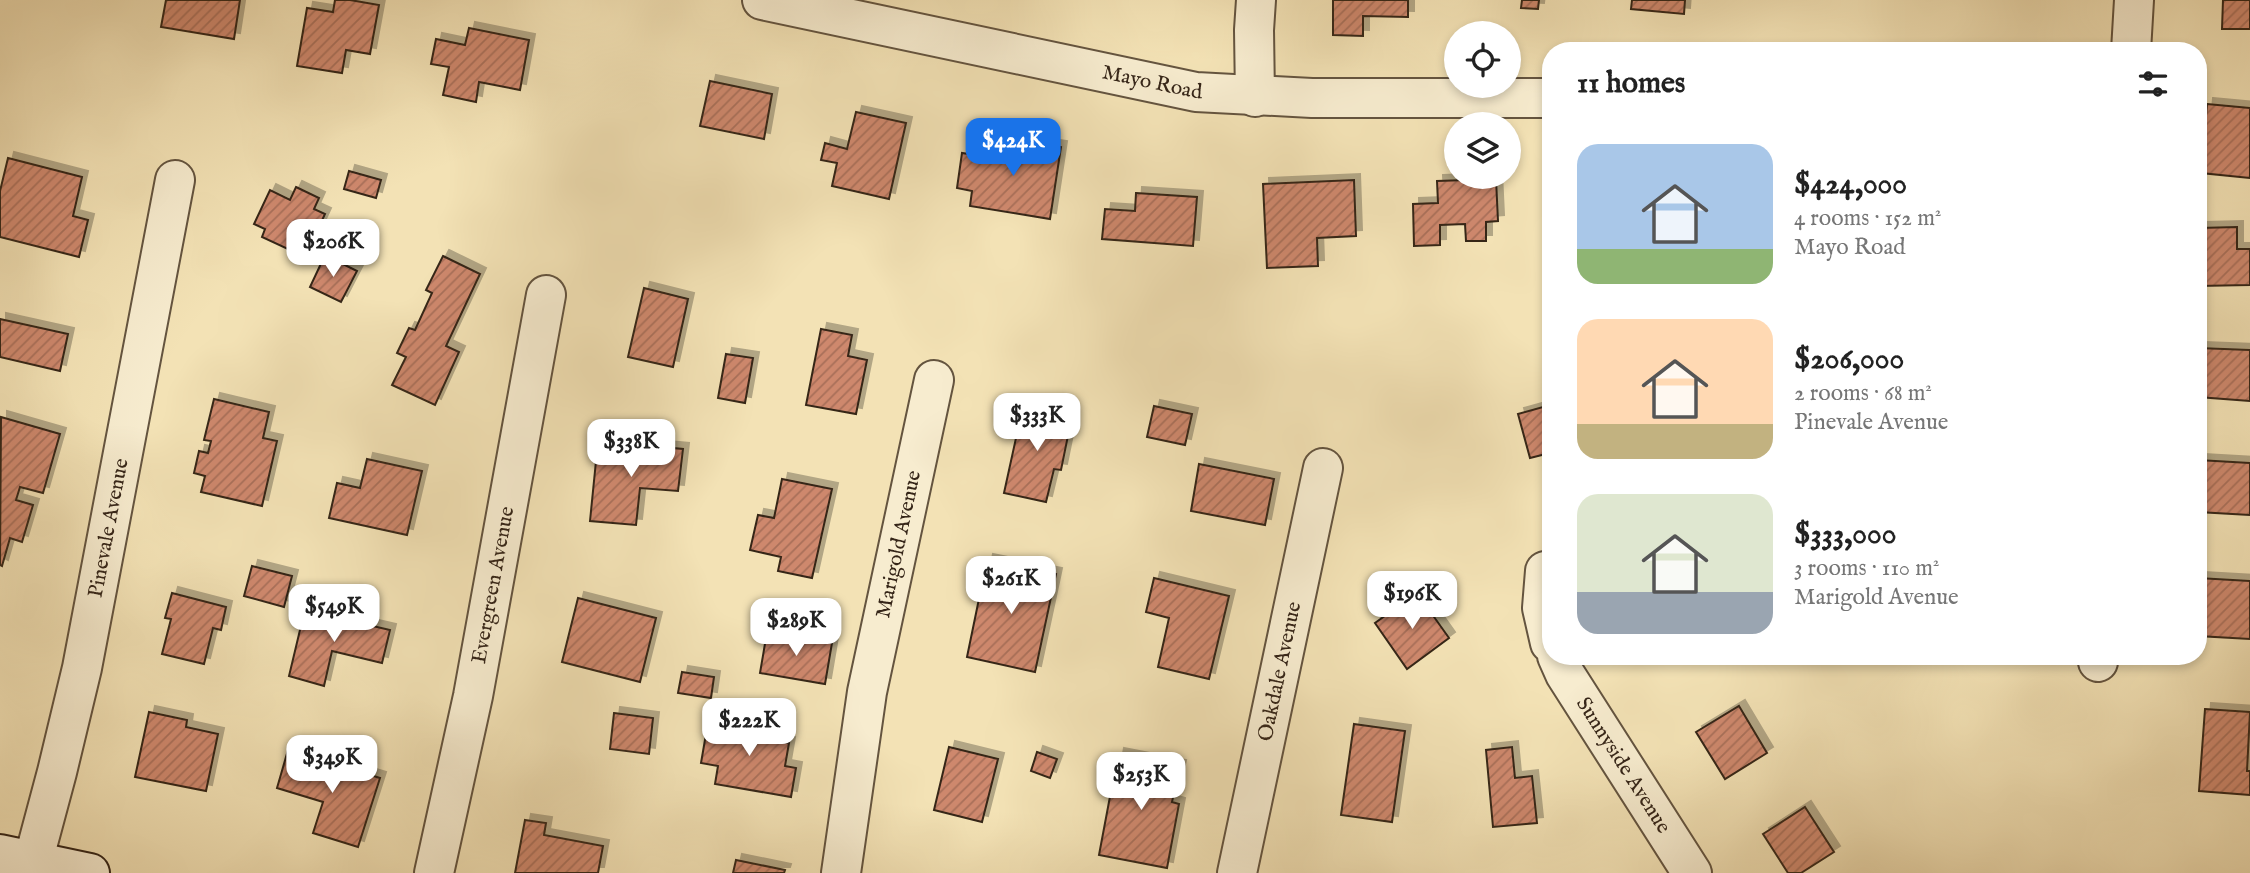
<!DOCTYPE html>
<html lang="en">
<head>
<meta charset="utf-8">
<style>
	body { margin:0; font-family:"IM FELL English",serif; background:#f6f6f6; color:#222; height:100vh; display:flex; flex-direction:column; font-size:26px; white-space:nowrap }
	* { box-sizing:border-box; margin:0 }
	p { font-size:23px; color:#767676 }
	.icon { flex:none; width:38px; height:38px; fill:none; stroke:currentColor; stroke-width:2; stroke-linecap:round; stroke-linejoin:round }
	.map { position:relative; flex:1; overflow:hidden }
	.side { position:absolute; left:1542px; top:42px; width:665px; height:623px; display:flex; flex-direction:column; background:#fff; border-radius:28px; box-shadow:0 4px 10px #0003 }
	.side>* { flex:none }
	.controls { position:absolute; left:1444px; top:21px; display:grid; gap:14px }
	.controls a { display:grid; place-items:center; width:77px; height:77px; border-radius:50%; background:#fff; box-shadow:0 4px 10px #0003; font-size:35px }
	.price { position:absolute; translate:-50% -60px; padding:0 16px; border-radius:14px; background:#fff; color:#222; font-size:23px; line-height:46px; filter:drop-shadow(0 2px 4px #0008) }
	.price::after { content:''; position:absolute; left:50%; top:42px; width:21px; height:16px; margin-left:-10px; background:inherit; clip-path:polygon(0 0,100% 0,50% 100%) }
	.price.on { background:#1a73e8; color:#fff }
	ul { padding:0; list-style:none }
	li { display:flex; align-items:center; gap:21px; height:175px; padding:0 35px }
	li span { display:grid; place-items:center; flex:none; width:196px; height:140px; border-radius:21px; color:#555 }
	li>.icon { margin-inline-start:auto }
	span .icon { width:84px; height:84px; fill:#fffc; stroke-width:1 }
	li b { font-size:30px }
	h2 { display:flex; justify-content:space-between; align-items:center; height:84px; padding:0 35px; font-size:30px }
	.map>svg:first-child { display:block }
	.building { fill:url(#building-hatch); stroke:#352518; stroke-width:2; filter:url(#shadow) }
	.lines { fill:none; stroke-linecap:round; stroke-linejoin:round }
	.street-casing { stroke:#64543f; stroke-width:42 }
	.secondary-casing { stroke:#352518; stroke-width:42 }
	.street { stroke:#f7eccf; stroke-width:38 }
	.secondary { stroke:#f7eccf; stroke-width:38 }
	.labels { text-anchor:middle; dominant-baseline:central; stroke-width:5; stroke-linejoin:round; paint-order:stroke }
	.street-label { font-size:21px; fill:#352518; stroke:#f7eccf }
</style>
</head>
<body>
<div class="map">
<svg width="2250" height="873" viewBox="0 0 2250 873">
	<defs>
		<pattern id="building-hatch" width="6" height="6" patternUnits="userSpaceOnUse" patternTransform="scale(1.75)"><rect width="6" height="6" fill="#ce886d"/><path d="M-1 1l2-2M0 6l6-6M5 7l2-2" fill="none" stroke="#a86f59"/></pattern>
		<filter id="shadow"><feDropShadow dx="6" dy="-6" stdDeviation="0" flood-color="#0004"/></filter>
	</defs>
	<rect width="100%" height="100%" fill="#f3e2b5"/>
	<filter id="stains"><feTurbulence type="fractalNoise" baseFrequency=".00286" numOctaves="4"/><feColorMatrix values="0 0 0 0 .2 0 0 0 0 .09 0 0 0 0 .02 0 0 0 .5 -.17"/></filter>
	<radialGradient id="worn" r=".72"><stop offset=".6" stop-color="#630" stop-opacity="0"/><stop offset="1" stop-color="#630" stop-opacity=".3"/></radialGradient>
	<g class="building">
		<path d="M166,0H240L234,39L161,27Z"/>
		<path d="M335,0H350L379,5L370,54L346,50L342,73L297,66L307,8L333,12Z"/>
		<path d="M1333,0H1408V17L1363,16V36L1333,35Z"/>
		<path d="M1522,0H1539L1538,9L1521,8Z"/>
		<path d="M1632,0H1685L1684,14L1631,9Z"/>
		<path d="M2223,0H2250V29H2222Z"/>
		<path d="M469,28L529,40L520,90L479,82L476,102L443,95L449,67L431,64L436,39L465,45Z"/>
		<path d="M710,81L772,94L764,139L700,126Z"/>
		<path d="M2207,104L2250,108V178L2201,173Z"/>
		<path d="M856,112L906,123L889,199L832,186L837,163L821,160L825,143L847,149Z"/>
		<path d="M996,137L1061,147L1050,219L970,206L972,191L957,188L962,153L993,158Z"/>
		<path d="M8,158L82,177L73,216L88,220L79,257L0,237V191Z"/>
		<path d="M349,171L381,180L376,198L344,189Z"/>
		<path d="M1496,179L1498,221L1486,222V241H1466L1465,224L1440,225V245L1414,246L1413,204L1438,203L1437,181Z"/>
		<path d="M1354,180L1356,236L1317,238L1318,266L1267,268L1263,184Z"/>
		<path d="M296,187L319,198L314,209L325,214L305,257L262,237L265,229L254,224L270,190L290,200Z"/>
		<path d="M1136,193L1197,197L1193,246L1102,239L1105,209L1135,211Z"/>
		<path d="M2237,227V249H2250V285L2198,286V228Z"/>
		<path d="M325,255L357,271L341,302L310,287Z"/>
		<path d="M443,256L480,274L446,346L459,352L435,405L392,385L406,357L397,353L409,328L415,330L432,293L426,290Z"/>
		<path d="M644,288L688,299L673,367L628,357Z"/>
		<path d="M0,319L68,334L60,371L0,357Z"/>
		<path d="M821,329L852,335L848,356L867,360L856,414L806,405Z"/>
		<path d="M2198,348L2250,350V401L2198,397Z"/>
		<path d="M726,354L753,358L745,403L718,398Z"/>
		<path d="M214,399L269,412L263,438L277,441L262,506L201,492L205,476L194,473L199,451L208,453L211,441L204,440Z"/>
		<path d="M1550,405V453L1530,458L1518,414Z"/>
		<path d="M1023,406L1072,416L1061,470L1054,469L1046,502L1004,493Z"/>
		<path d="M1154,406L1192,414L1185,445L1147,437Z"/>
		<path d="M1,417L60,434L43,493L20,487L16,500L33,505L22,542L10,538L2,566L0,565Z"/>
		<path d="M598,441L683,449L678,491L640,488L636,525L590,521Z"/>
		<path d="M367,459L422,471L407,535L329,518L337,483L360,488Z"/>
		<path d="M2198,460L2250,463V515L2198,512Z"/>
		<path d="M1199,464L1274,479L1265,525L1191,511Z"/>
		<path d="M782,479L832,489L812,578L778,571L781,557L750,550L758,515L774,518Z"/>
		<path d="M987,560L1056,574L1035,672L967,657Z"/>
		<path d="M252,566L292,576L284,607L244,596Z"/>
		<path d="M1154,578L1229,596L1209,679L1158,667L1169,618L1146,612Z"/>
		<path d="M2198,578L2250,581V639L2198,636Z"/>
		<path d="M172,593L226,607L221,630L213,628L204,664L162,654L171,619L165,618Z"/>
		<path d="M1417,593L1449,638L1407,669L1375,623Z"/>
		<path d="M578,598L656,618L640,682L562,662Z"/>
		<path d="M305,609L334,616L335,611L352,615L351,621L390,630L382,663L332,651L324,686L289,676Z"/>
		<path d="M767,632L832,643L825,684L760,673Z"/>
		<path d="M682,672L714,677L711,698L678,693Z"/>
		<path d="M1739,706L1767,753L1725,779L1696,732Z"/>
		<path d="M2205,709L2250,712L2247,771H2250V795L2199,791Z"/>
		<path d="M149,712L187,720L186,727L218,734L206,791L135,777Z"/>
		<path d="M614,713L653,718L649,754L610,749Z"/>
		<path d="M726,716L769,723L766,740L789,743L785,766L796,768L791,797L715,784L718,766L701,763L706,734L723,737Z"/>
		<path d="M1354,724L1405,731L1392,822L1341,815Z"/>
		<path d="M949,747L998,759L982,822L934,810Z"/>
		<path d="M1512,747L1515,778L1532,776L1537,823L1493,827L1486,750Z"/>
		<path d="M288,750L380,778L358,847L313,833L323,802L277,788Z"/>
		<path d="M1037,752L1057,759L1050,778L1031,771Z"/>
		<path d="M1118,754L1180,766L1172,802L1179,804L1167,868L1099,855Z"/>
		<path d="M1805,807L1834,852L1801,873H1788L1763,834Z"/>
		<path d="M525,820L546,823L544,835L603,846L598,873H515Z"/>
		<path d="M736,860L785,870L784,873H733Z"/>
	</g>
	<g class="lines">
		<defs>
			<g id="street">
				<path id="s1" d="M762,0L1196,92L1312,98H1550"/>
				<path d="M2131,51L2134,0"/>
				<path d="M1255,97L1254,30L1256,0"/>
				<path d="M1545,571L1542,608L1550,643"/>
				<path id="s2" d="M1557,656L1565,674L1692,873"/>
				<path d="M2097,656L2098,662"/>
				<path id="s3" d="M30,873L57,772L82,668L175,180"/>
				<path id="s4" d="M434,873L473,696L546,295"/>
				<path id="s5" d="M841,873L867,692L934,380"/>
				<path id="s6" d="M1237,873L1323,468"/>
			</g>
			<path id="secondary" d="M0,854L90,873"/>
		</defs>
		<use href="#street" class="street-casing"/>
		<use href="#secondary" class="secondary-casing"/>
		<use href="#street" class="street"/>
		<use href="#secondary" class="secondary"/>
	</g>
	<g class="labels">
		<g class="street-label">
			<text stroke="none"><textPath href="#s1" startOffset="399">Mayo Road</textPath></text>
			<text stroke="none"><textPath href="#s3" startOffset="354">Pinevale Avenue</textPath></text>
			<text stroke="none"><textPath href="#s5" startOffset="334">Marigold Avenue</textPath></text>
			<text stroke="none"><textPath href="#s4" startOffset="294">Evergreen Avenue</textPath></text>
			<text stroke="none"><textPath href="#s6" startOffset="206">Oakdale Avenue</textPath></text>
			<text stroke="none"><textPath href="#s2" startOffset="128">Sunnyside Avenue</textPath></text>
		</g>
	</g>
	<rect width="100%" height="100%" filter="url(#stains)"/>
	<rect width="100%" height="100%" fill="url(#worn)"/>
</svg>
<div class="controls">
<a><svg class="icon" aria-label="locate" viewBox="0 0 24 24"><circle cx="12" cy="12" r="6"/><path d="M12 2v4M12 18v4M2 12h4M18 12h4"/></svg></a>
<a><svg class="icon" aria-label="layers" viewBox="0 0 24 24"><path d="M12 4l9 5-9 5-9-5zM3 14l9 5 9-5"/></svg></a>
</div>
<b class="price on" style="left:1013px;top:178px">$424K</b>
<b class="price" style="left:333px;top:279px">$206K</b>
<b class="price" style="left:1037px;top:453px">$333K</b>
<b class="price" style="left:631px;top:479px">$338K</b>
<b class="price" style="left:1011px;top:616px">$261K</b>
<b class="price" style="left:1412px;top:631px">$196K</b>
<b class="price" style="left:334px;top:644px">$549K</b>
<b class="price" style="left:796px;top:658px">$289K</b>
<b class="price" style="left:749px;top:758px">$222K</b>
<b class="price" style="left:332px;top:795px">$349K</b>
<b class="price" style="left:1141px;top:812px">$253K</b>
<section class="side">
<h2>11 homes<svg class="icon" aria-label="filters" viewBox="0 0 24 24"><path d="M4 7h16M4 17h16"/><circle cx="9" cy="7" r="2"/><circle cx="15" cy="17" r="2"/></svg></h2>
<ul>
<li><span style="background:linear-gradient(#a9c7e8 75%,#8fb573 0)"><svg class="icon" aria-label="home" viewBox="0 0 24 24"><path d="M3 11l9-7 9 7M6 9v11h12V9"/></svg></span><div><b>$424,000</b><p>4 rooms · 152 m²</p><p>Mayo Road</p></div></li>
<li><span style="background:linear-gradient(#ffd9b3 75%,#c2b280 0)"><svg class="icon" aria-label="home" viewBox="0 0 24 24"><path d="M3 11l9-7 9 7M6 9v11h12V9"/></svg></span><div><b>$206,000</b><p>2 rooms · 68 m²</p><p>Pinevale Avenue</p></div></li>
<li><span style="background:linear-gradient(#dfe7d0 70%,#9aa5b1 0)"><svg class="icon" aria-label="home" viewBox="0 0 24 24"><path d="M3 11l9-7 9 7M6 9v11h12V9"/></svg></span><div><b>$333,000</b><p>3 rooms · 110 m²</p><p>Marigold Avenue</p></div></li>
</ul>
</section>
</div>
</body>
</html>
